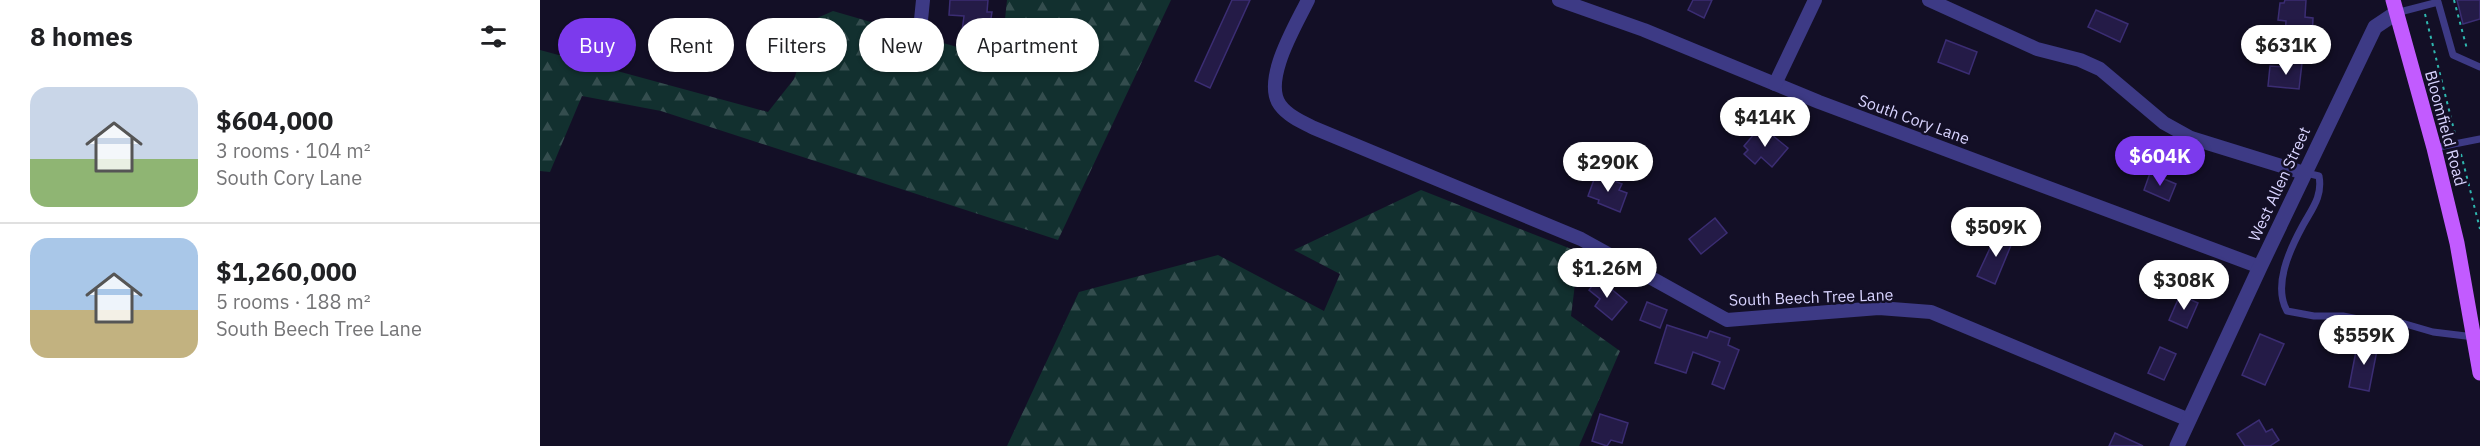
<!DOCTYPE html>
<html lang="en">
<head>
<meta charset="utf-8">
<style>
	body { margin:0; font-family:"IBM Plex Sans",sans-serif; background:#f2f2f2; color:#202124; height:100vh; display:flex; flex-direction:column; font-size:22px; white-space:nowrap }
	* { box-sizing:border-box; margin:0 }
	p { font-size:20px; color:#757577 }
	.icon { flex:none; width:33px; height:33px; fill:none; stroke:currentColor; stroke-width:2; stroke-linecap:round; stroke-linejoin:round }
	.map { position:relative; flex:1; overflow:hidden }
	.sheet { display:flex; flex-direction:column; background:#fff; width:540px }
	.sheet>* { flex:none }
	.hud { position:absolute; left:18px; top:18px; width:570px; height:54px; display:flex; gap:12px }
	.price { position:absolute; translate:-50% -51px; padding:0 14px; border-radius:21px; background:#fff; color:#222; font-size:20px; line-height:39px; filter:drop-shadow(0 2px 3px #0008) }
	.price::after { content:''; position:absolute; left:50%; top:36px; width:18px; height:14px; margin-left:-9px; background:inherit; clip-path:polygon(0 0,100% 0,50% 100%) }
	.price.active { background:#7c3aed; color:#fff }
	ul { padding:0; list-style:none }
	li { display:flex; align-items:center; gap:18px; height:150px; padding:0 30px }
	li+li { border-top:2px solid #e0e0e0 }
	li span { display:grid; place-items:center; flex:none; width:168px; height:120px; border-radius:18px; color:#555 }
	li>.icon { margin-inline-start:auto }
	span .icon { width:72px; height:72px; fill:#fffc; stroke-width:1 }
	li b { font-size:26px }
	h2 { display:flex; justify-content:space-between; align-items:center; height:72px; padding:0 30px; font-size:26px }
	.tag { padding:0 21px; border-radius:27px; background:#fff; box-shadow:0 2px 4px #0004; font-size:21px; line-height:54px }
	.tag.active { background:#7c3aed; color:#fff }
	main { display:flex; flex:1; min-height:0 }
	.map>svg:first-child { display:block }
	.forest { fill:url(#forest-firs) }
	.building { fill:#241b47; stroke:#3b2d73; stroke-width:1.5 }
	.lines { fill:none; stroke-linecap:round; stroke-linejoin:round }
	.path { stroke:#2fb8b0; stroke-width:2; stroke-dasharray:3 4.5; stroke-linecap:butt }
	.service { stroke:#3d3a85; stroke-width:7 }
	.minor { stroke:#3d3a85; stroke-width:14 }
	.tertiary { stroke:#3d3a85; stroke-width:15 }
	.primary { stroke:#c25bff; stroke-width:15 }
	.labels { text-anchor:middle; dominant-baseline:central; stroke-width:5; stroke-linejoin:round; paint-order:stroke }
	.street-label { font-size:16px; fill:#d9d4ff; stroke:#130f26 }
</style>
</head>
<body>
<main>
<section class="sheet">
<h2>8 homes<svg class="icon" aria-label="filters" viewBox="0 0 24 24"><path d="M4 7h16M4 17h16"/><circle cx="9" cy="7" r="2"/><circle cx="15" cy="17" r="2"/></svg></h2>
<ul>
<li><span style="background:linear-gradient(#c9d6e8 60%,#8fb573 0)"><svg class="icon" aria-label="home" viewBox="0 0 24 24"><path d="M3 11l9-7 9 7M6 9v11h12V9"/></svg></span><div><b>$604,000</b><p>3 rooms · 104 m²</p><p>South Cory Lane</p></div></li>
<li><span style="background:linear-gradient(#a9c7e8 60%,#c2b280 0)"><svg class="icon" aria-label="home" viewBox="0 0 24 24"><path d="M3 11l9-7 9 7M6 9v11h12V9"/></svg></span><div><b>$1,260,000</b><p>5 rooms · 188 m²</p><p>South Beech Tree Lane</p></div></li>
</ul>
</section>
<div class="map">
<svg width="1940" height="446" viewBox="0 0 1940 446">
	<defs>
		<pattern id="forest-firs" width="22" height="20" patternUnits="userSpaceOnUse" patternTransform="scale(1.5)"><rect width="22" height="20" fill="#12302f"/><path d="M5 1l3.5 6h-7zM16 11l3.5 6h-7z" fill="#344d4e"/></pattern>
	</defs>
	<rect width="100%" height="100%" fill="#130f26"/>
	<g class="forest">
		<path d="M467,0H631L518,240L121,111L42,96L10,172L0,171V50L228,112L254,79L275,19L293,11L424,49L463,38Z"/>
		<path d="M881,190L1039,252L1031,316L1080,351L1039,446H467L539,292L678,255L784,311L800,274L754,250Z"/>
	</g>
	<g class="building">
		<path d="M410,0H448L447,12H452L450,24L445,23L444,34L422,31L424,16L409,15Z"/>
		<path d="M692,0H710L670,88L655,81Z"/>
		<path d="M1153,0H1172L1164,18L1148,10Z"/>
		<path d="M1745,0H1766L1765,17L1773,18L1772,39L1745,37L1746,21L1738,20L1740,3H1744Z"/>
		<path d="M1917,0H1940V19L1923,24Z"/>
		<path d="M1556,10L1588,24L1580,42L1548,27Z"/>
		<path d="M1406,40L1437,52L1429,74L1398,62Z"/>
		<path d="M1744,61L1762,63L1759,89L1728,86L1730,66L1743,67Z"/>
		<path d="M1221,126L1248,148L1232,167L1221,157L1215,164L1204,154L1208,150L1204,146Z"/>
		<path d="M1610,173L1636,184L1629,201L1604,190Z"/>
		<path d="M1056,174L1082,184L1079,190L1087,193L1080,212L1058,203L1059,200L1048,196Z"/>
		<path d="M1175,218L1187,233L1161,254L1149,239Z"/>
		<path d="M1458,231L1474,238L1455,284L1437,276Z"/>
		<path d="M1058,278L1087,302L1072,320L1055,306L1060,299L1049,290Z"/>
		<path d="M1640,295L1658,303L1647,328L1629,320Z"/>
		<path d="M1107,302L1127,310L1120,328L1100,320Z"/>
		<path d="M1127,325L1167,338L1170,331L1190,338L1188,345L1199,350L1184,389L1172,384L1180,362L1153,352L1146,373L1115,363Z"/>
		<path d="M1720,334L1744,344L1725,385L1702,375Z"/>
		<path d="M1818,341L1838,345L1829,391L1809,387Z"/>
		<path d="M1620,347L1636,354L1624,380L1608,373Z"/>
		<path d="M1060,414L1088,423L1082,443L1071,440L1067,446L1052,441Z"/>
		<path d="M1719,420L1726,432L1732,429L1739,440L1730,446H1705L1697,434Z"/>
		<path d="M1575,433L1603,446H1569Z"/>
	</g>
	<g class="lines">
		<g class="path">
			<path d="M1914,0L1927,49"/>
			<path d="M1885,14L1915,134"/>
			<path d="M1921,154L1940,229"/>
		</g>
		<g class="service">
			<path d="M1856,13L1898,2L1913,55L1940,67"/>
			<path d="M1894,148L1940,139"/>
			<path d="M1766,173L1779,176C1783,197 1771,210 1762,227C1749,251 1733,286 1747,311L1774,316H1803L1828,321L1862,323L1893,332L1934,337"/>
		</g>
		<g class="minor">
			<path d="M768,0C756,25 722,80 740,105C748,116 762,122 774,128L1041,239L1187,320L1339,308L1391,312L1649,420"/>
			<path d="M1019,0L1104,30L1279,102L1720,267"/>
			<path d="M1389,0L1497,49L1540,60L1560,69L1624,123L1651,138L1764,173"/>
			<path d="M381,20L383,0"/>
			<path d="M1235,84L1275,0"/>
		</g>
		<path class="tertiary" d="M1637,446L1720,267L1835,27L1856,13"/>
		<path class="primary" d="M1853,0L1894,148L1917,243L1940,373"/>
	</g>
	<g class="labels">
		<g class="street-label">
			<text transform="translate(1374 119) rotate(20)">South Cory Lane</text>
			<text transform="translate(1906 128) rotate(75)">Bloomfield Road</text>
			<text transform="translate(1739 184) rotate(-65)">West Allen Street</text>
			<text transform="translate(1271 297) rotate(-2)">South Beech Tree Lane</text>
		</g>
	</g>
</svg>
<b class="price" style="left:1746px;top:76px">$631K</b>
<b class="price" style="left:1225px;top:148px">$414K</b>
<b class="price active" style="left:1620px;top:187px">$604K</b>
<b class="price" style="left:1068px;top:193px">$290K</b>
<b class="price" style="left:1456px;top:258px">$509K</b>
<b class="price" style="left:1067px;top:299px">$1.26M</b>
<b class="price" style="left:1644px;top:311px">$308K</b>
<b class="price" style="left:1824px;top:366px">$559K</b>
<div class="hud">
<a class="tag active">Buy</a>
<a class="tag">Rent</a>
<a class="tag">Filters</a>
<a class="tag">New</a>
<a class="tag">Apartment</a>
</div>
</div>
</main>
</body>
</html>
